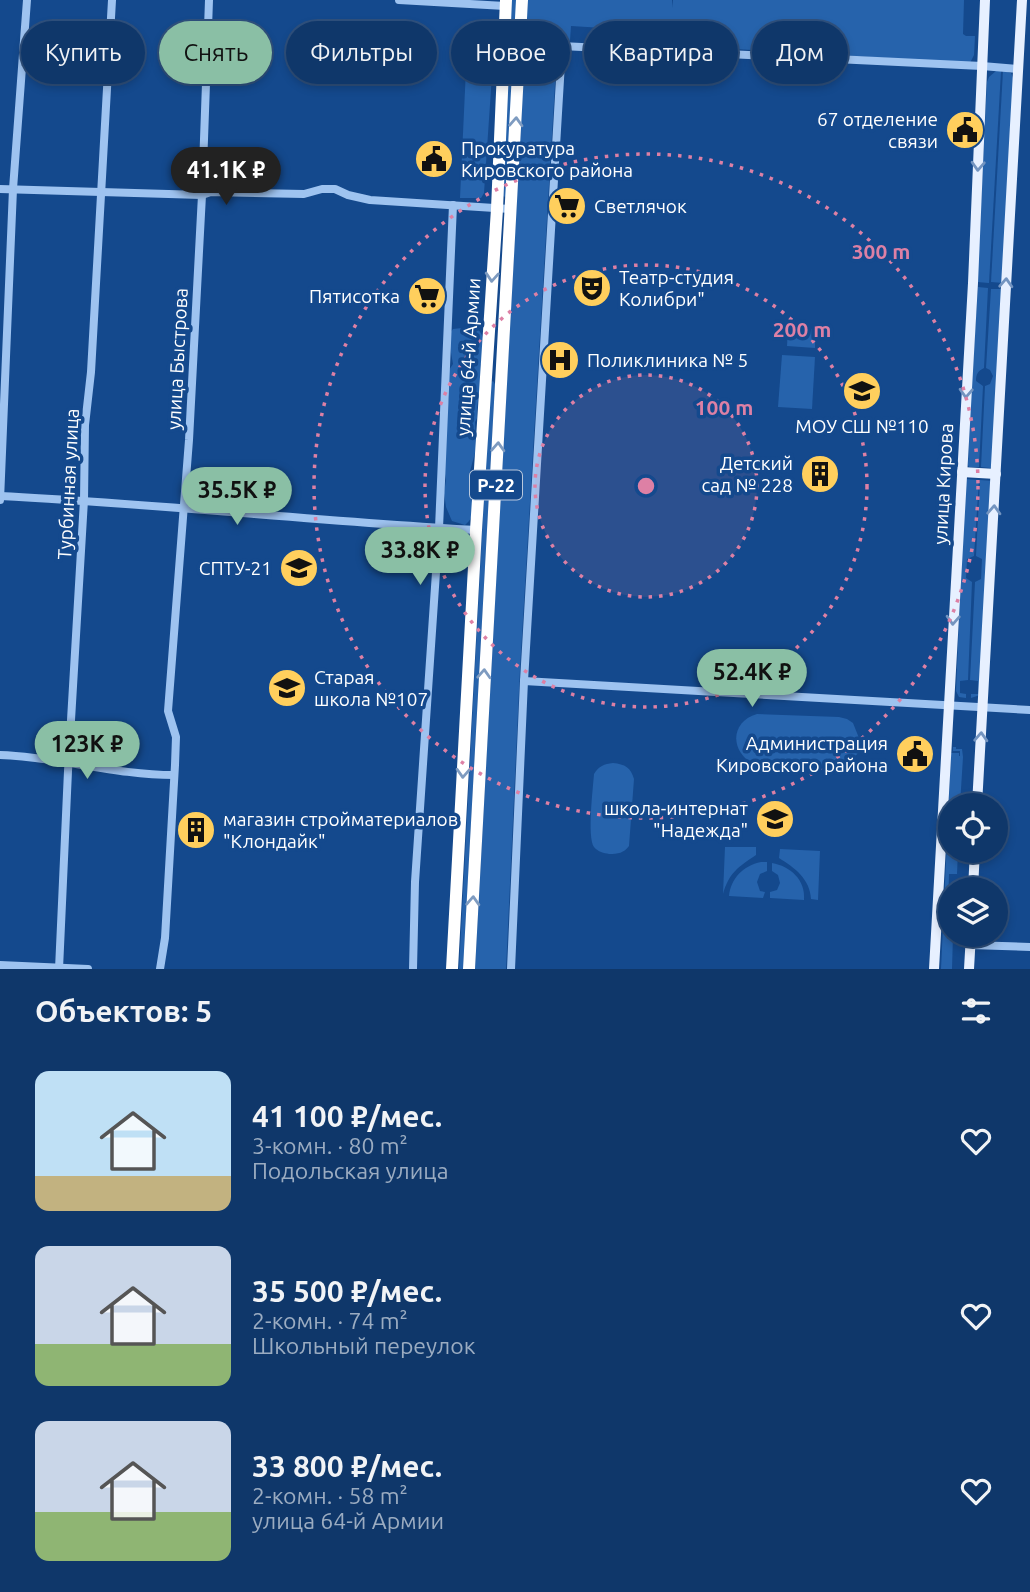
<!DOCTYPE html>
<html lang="ru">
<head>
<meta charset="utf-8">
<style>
	body { margin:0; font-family:Ubuntu,sans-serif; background:#1d4272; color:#f1f3f6; height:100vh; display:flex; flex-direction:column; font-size:26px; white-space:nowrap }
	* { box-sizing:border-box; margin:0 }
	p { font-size:23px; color:#9bacc1 }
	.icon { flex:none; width:38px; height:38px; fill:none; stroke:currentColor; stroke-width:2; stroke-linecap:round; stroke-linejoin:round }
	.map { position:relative; height:969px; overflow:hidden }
	.drawer { display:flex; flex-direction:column; background:#0f376a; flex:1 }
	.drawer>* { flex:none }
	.guide { position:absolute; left:21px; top:21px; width:989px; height:63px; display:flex; gap:14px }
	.controls { position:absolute; left:938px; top:793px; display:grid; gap:14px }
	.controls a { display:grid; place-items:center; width:70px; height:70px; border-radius:50%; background:#0f376a; box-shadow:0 4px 10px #0003,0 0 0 2px #2f517e; font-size:35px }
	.price { position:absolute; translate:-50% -60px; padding:0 16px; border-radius:24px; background:#8abfa5; color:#111; font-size:23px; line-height:46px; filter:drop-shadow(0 2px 4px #0008) }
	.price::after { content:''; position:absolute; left:50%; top:42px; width:21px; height:16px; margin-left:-10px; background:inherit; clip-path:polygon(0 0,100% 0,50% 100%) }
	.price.current { background:#222; color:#fff }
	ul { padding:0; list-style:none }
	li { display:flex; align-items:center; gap:21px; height:175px; padding:0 35px }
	li span { display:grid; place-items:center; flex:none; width:196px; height:140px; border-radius:14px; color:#555 }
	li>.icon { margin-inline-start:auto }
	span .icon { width:84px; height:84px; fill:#fffc; stroke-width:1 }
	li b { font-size:30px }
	h2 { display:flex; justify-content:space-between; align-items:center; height:84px; padding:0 35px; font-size:30px }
	.pill { padding:0 24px; border-radius:32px; background:#0f376a; box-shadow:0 4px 10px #0003,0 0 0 2px #2f517e; font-size:24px; line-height:63px }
	.pill.current { background:#8abfa5; color:#111 }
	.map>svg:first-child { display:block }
	.green { fill:#2663ac }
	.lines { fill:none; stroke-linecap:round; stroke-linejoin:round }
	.minor { stroke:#9ec3f0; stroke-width:8 }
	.major { stroke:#e7f0ff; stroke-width:10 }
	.highway { stroke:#fff; stroke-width:12 }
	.oneway { stroke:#7e9bc0 }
	.oneway2 { stroke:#7394c0 }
	.ring { fill:none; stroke:#dd80a5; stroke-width:3.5; stroke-dasharray:3.5 7 }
	.labels { text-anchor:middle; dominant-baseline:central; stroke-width:7; stroke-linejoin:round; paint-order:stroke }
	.shield { fill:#14498d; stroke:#b8c8dd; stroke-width:2 }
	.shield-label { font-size:18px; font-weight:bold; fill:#fff }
	.poi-label { font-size:19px; fill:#fff; stroke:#14498d; text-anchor:end }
	.street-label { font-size:19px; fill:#fff; stroke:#14498d }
	.centre { fill:#dd80a5; stroke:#14498d; stroke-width:3.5 }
	.ring-label { font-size:21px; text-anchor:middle; font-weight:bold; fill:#dd80a5; stroke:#14498d; stroke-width:7; stroke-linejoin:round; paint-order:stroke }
</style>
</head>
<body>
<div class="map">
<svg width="1030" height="969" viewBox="0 0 1030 969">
	<rect width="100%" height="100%" fill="#14498d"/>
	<g class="green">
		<path d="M512,0H517L506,197L502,196Z"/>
		<path d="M528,0H672V8L673,0H964L963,34L966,36H975L974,55L970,63L670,45L671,23L636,21L635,30L571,26L570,41L533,40L527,35L526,31Z"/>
		<path d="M474,26L485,49L493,60L484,193L481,198H460L467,47L470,30Z"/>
		<path d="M524,66L536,67V76H547L548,67L556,68L520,669L506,969H475Z"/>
		<path d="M996,71H1001L989,283L977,282L987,82L989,77Z"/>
		<path d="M1003,71L1011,73L1014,80L1003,283L991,282Z"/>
		<path d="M978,287L988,288L984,368C978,371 976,374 976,381L983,386L979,467H969L968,465L972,375Z"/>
		<path d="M991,289H1002L992,467L990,468L981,467L985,386L990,384L993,376L990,370L986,368Z"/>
		<path d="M462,328L466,332L476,328C488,337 483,351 481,364C480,365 482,373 482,375C481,389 476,404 477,418L475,422L476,449L469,475V480L472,482L473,487L469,492C473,503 476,517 465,525L452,521L446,507L444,493L446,480L444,468L446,415L449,397L447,387L449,370L453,364L450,347V333L453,329Z"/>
		<path d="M788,328L815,329V348L787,346Z"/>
		<path d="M782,355L815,357L812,409L778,407Z"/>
		<path d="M493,381L495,384L463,969H459L490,383Z"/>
		<path d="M965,479L979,480L974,556L967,559L966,578L972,582L968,680L960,681V693L966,694V698L959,697L956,691Z"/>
		<path d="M980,480L993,481L980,695L971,698V694H978V681L970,680L975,582L981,579L982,559L976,556Z"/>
		<path d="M757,714L839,717L847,719L853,723L859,738V751L855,757L848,763L840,767L753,764C730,751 730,722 757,714Z"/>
		<path d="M953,747H956V749H962L963,757L960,805H950V850L958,851L957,874H949L948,910H950V934L953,935L952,969H941L951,753H959V756H960V751H953Z"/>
		<path d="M613,763C625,764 631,768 634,779L629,846C624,853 618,854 609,854C604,853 598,852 594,847C587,837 593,788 594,774C599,766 604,764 613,763Z"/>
		<path d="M725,847H756V855C738,867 729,873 723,894Z"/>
		<path d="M780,849L820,851L818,900L811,899C810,879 795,868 779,858Z"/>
		<path d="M761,862H767V871L760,874L757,882L760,891L765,892L763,898L729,896C731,878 743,866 761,862Z"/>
		<path d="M772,863C790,866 806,880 804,900L770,898V892L777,890L780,883L778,875L772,871Z"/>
	</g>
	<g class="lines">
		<g class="minor">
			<path d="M399,0L505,6"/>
			<path d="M519,44L982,66L1018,69"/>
			<path d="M0,189L202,195L211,192L304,194L322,189H335L348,195L370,200L511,209"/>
			<path d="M0,496C159,504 317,521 476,530"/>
			<path d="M0,500L13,189L27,0"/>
			<path d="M524,681L1030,710"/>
			<path d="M0,755C59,757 115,775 174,775"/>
			<path d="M970,945L1030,947"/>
			<path d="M0,965L88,969"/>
			<path d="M59,969L68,771L84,500L85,425L91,372L112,0"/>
			<path d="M160,969L165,938L175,765L176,737L168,711L189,440L202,195L209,0"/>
			<path d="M413,969L415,882L439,528L453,205"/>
			<path d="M511,969L524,681L562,46"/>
		</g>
		<g class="major">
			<path d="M962,472L996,474"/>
			<path d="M977,805L1022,0"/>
			<path d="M973,889L975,850"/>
			<path d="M934,969L973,283L985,0"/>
			<path d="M969,969L971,934"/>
		</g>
		<g class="highway">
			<path d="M452,969L476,530L497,209L506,0"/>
			<path d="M469,969L522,0"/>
		</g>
	</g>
	<defs><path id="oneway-chevron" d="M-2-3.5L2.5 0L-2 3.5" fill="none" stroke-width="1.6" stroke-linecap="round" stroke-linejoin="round" transform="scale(1.75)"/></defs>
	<g class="oneway">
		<use href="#oneway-chevron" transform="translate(516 122) rotate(-87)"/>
		<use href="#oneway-chevron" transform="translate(492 277) rotate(94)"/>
		<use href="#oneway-chevron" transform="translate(498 447) rotate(-87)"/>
		<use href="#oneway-chevron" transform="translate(484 674) rotate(-87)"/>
		<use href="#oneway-chevron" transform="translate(463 773) rotate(93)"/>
		<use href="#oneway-chevron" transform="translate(473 901) rotate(-87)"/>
	</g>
	<g class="oneway2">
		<use href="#oneway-chevron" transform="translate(978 166) rotate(93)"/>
		<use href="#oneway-chevron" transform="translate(1006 283) rotate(-87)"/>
		<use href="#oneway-chevron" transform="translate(966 393) rotate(93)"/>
		<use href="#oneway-chevron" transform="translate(994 510) rotate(-87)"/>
		<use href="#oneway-chevron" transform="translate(953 620) rotate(93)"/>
		<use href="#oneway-chevron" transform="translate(981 737) rotate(-87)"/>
	</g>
	<circle cx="646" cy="486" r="111" fill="#dd80a5" fill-opacity=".12"/>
	<g class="ring">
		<circle cx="646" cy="486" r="111"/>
		<circle cx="646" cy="486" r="221"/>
		<circle cx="646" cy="486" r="332"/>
	</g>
	<defs>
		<symbol id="civic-disc" viewBox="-11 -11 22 22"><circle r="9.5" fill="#ffcf5d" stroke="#14498d"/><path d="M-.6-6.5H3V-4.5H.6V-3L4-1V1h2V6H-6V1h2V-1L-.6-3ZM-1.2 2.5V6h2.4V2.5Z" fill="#111"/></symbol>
		<symbol id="supermarket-disc" viewBox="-11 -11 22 22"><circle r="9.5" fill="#ffcf5d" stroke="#14498d"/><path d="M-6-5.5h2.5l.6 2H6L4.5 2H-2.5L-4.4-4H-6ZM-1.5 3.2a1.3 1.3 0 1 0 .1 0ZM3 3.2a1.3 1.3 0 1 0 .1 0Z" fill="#111"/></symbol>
		<symbol id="theatre-disc" viewBox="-11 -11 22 22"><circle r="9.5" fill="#ffcf5d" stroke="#14498d"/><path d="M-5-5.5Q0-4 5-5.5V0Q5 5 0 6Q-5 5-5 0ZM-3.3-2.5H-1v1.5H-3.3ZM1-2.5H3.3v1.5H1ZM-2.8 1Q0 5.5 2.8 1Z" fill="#111"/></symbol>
		<symbol id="hospital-disc" viewBox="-11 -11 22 22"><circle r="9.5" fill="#ffcf5d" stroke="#14498d"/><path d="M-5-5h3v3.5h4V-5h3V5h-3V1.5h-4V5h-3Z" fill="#111"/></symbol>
		<symbol id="school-disc" viewBox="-11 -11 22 22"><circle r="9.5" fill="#ffcf5d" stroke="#14498d"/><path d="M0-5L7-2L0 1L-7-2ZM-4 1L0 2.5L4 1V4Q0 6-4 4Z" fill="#111"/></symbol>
		<symbol id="building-disc" viewBox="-11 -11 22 22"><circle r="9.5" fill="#ffcf5d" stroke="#14498d"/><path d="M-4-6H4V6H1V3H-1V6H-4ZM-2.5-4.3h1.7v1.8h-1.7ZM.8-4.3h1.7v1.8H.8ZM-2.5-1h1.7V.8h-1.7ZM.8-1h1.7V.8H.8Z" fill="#111"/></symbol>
		<symbol id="university-disc" viewBox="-11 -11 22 22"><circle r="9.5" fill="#ffcf5d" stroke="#14498d"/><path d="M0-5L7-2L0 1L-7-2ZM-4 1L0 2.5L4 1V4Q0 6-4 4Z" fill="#111"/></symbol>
	</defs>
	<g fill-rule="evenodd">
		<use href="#civic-disc" x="943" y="108" width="44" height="44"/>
		<use href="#civic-disc" x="412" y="137" width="44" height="44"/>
		<use href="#supermarket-disc" x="545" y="184" width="44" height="44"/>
		<use href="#theatre-disc" x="570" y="266" width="44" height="44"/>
		<use href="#supermarket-disc" x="405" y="274" width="44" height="44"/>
		<use href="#hospital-disc" x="538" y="338" width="44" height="44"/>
		<use href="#school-disc" x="840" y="369" width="44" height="44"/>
		<use href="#building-disc" x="798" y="452" width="44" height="44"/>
		<use href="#university-disc" x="277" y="546" width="44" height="44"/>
		<use href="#school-disc" x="265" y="666" width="44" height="44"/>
		<use href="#civic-disc" x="893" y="732" width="44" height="44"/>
		<use href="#school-disc" x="753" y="797" width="44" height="44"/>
		<use href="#building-disc" x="174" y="808" width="44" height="44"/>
	</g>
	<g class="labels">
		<rect class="shield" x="470" y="470.5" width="52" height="29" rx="5"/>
		<g class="shield-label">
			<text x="496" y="485">Р-22</text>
		</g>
		<g class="poi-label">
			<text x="938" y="119">67 отделение<tspan x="938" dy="22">связи</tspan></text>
			<text x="461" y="148" text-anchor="start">Прокуратура<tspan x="461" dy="22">Кировского района</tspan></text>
			<text x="594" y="206" text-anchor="start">Светлячок</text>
			<text x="619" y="277" text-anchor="start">Театр-студия<tspan x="619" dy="22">Колибри"</tspan></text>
			<text x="400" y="296">Пятисотка</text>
			<text x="587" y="360" text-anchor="start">Поликлиника № 5</text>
			<text x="862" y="426" text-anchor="middle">МОУ СШ №110</text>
			<text x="793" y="463">Детский<tspan x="793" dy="22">сад № 228</tspan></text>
			<text x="272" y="568">СПТУ-21</text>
			<text x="314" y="677" text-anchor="start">Старая<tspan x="314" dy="22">школа №107</tspan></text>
			<text x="888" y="743">Администрация<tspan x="888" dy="22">Кировского района</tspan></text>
			<text x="748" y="808">школа-интернат<tspan x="748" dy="22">"Надежда"</tspan></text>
			<text x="223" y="819" text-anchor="start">магазин стройматериалов<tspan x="223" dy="22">"Клондайк"</tspan></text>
		</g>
		<g class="street-label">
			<text transform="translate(468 357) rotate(-86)">улица 64-й Армии</text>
			<text transform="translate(177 359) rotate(-87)">улица Быстрова</text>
			<text transform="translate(68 484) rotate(-87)">Турбинная улица</text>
			<text transform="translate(943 484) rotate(-87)">улица Кирова</text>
		</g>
	</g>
	<circle cx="646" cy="486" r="10" class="centre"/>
	<g class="ring-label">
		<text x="881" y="259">300 m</text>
		<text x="802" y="337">200 m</text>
		<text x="724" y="415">100 m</text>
	</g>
</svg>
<div class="controls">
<a><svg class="icon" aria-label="locate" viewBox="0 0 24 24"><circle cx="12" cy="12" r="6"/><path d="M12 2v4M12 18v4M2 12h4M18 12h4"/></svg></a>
<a><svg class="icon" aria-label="layers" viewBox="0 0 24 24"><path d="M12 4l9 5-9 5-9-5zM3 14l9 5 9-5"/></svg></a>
</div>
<b class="price current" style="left:226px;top:207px">41.1K ₽</b>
<b class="price" style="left:237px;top:527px">35.5K ₽</b>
<b class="price" style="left:420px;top:587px">33.8K ₽</b>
<b class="price" style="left:752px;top:709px">52.4K ₽</b>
<b class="price" style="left:87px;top:781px">123K ₽</b>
<div class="guide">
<a class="pill">Купить</a>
<a class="pill current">Снять</a>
<a class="pill">Фильтры</a>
<a class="pill">Новое</a>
<a class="pill">Квартира</a>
<a class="pill">Дом</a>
</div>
</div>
<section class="drawer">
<h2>Объектов: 5<svg class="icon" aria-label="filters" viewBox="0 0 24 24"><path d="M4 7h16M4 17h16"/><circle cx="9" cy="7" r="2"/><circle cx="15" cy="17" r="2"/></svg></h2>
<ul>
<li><span style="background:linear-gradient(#bfe0f5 75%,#c2b280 0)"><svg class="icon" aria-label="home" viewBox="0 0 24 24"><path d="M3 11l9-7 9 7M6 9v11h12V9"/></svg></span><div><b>41 100 ₽/мес.</b><p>3-комн. · 80 m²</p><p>Подольская улица</p></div><svg class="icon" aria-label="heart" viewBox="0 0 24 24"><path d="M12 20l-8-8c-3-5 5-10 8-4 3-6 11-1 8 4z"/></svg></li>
<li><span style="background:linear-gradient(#c9d6e8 70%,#8fb573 0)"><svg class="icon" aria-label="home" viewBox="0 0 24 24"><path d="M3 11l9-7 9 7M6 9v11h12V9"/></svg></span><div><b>35 500 ₽/мес.</b><p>2-комн. · 74 m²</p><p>Школьный переулок</p></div><svg class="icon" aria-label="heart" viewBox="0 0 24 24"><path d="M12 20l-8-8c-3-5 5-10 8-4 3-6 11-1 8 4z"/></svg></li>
<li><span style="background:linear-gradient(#c9d6e8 65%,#8fb573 0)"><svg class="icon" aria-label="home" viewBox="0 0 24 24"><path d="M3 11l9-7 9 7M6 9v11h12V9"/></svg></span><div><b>33 800 ₽/мес.</b><p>2-комн. · 58 m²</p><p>улица 64-й Армии</p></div><svg class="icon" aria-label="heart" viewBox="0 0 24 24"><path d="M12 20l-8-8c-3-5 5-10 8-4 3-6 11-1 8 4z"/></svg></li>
</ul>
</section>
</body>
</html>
